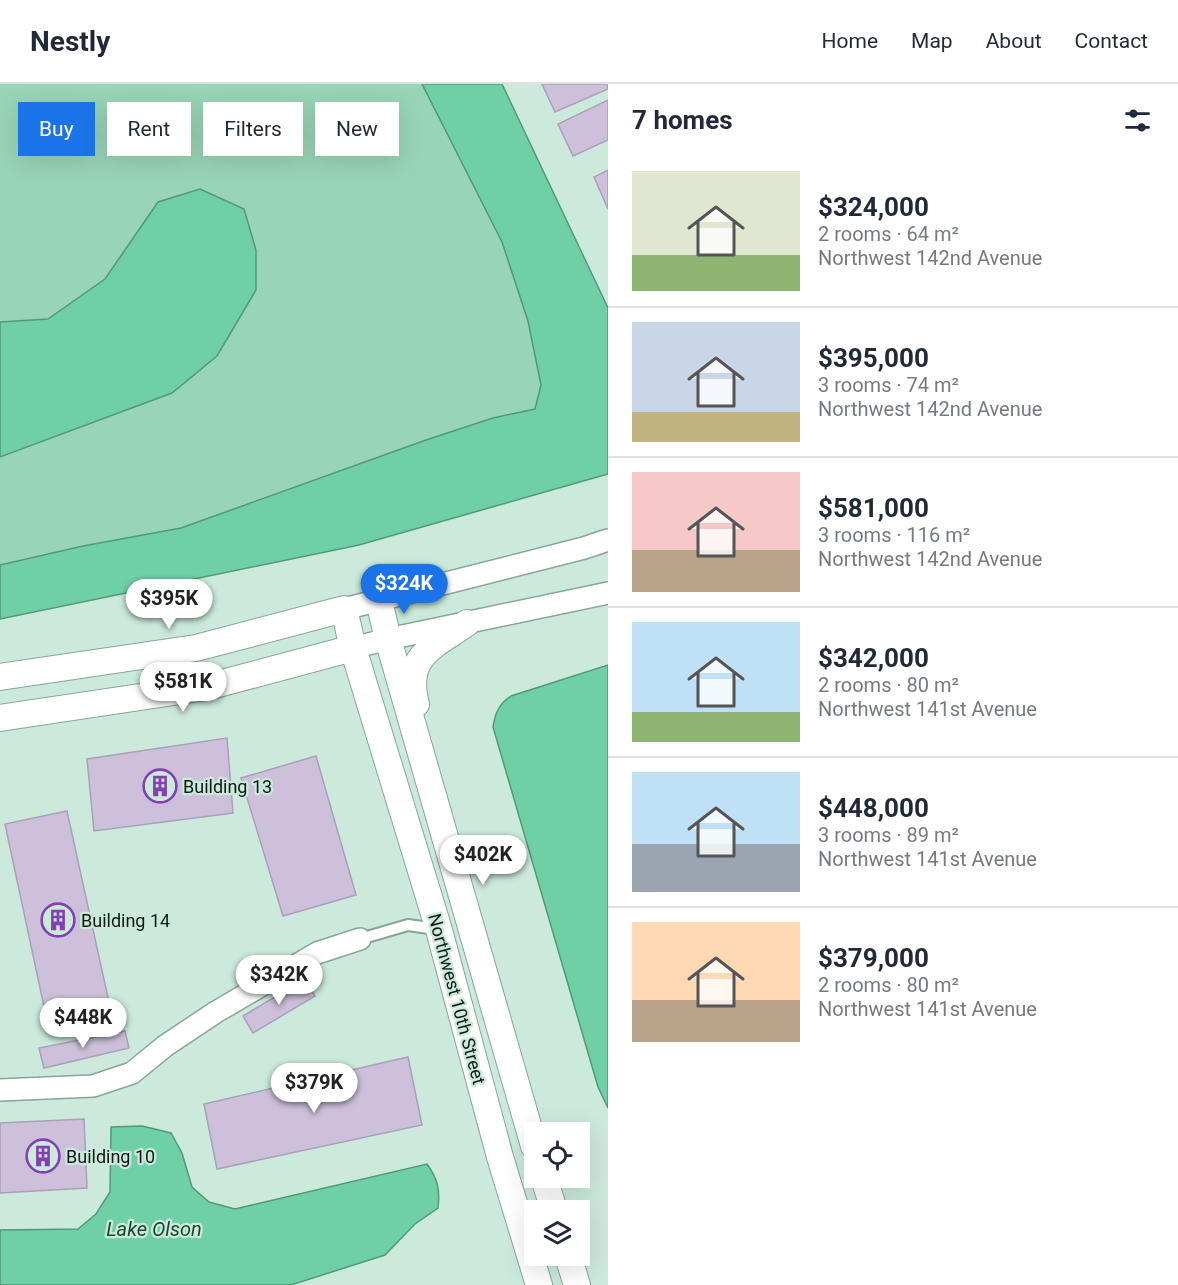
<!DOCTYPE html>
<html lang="en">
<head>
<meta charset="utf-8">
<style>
	body { margin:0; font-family:Roboto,sans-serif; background:#f2f2f3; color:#1f2937; height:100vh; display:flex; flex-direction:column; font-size:22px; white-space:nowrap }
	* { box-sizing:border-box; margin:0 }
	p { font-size:20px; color:#747a83 }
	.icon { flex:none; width:33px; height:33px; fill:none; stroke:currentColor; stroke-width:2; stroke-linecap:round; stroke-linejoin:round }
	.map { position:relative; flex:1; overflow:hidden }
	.details { display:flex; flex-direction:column; background:#fff; width:570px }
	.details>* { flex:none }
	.guide { position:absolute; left:18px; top:18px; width:500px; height:54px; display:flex; gap:12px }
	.buttons { position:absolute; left:524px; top:1038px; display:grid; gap:12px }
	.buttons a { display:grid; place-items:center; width:66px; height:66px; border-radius:0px; background:#fff; box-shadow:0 6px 24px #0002; font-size:30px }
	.price { position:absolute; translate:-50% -51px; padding:0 14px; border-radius:21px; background:#fff; color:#222; font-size:20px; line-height:39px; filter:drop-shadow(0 2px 3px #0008) }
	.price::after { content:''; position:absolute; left:50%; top:36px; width:18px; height:14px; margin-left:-9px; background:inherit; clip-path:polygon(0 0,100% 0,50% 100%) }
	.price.current { background:#1a73e8; color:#fff }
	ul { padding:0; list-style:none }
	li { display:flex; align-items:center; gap:18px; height:150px; padding:0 24px }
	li+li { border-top:2px solid #e0e1e3 }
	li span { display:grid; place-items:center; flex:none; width:168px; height:120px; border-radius:0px; color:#555 }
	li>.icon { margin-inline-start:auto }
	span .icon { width:72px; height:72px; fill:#fffc; stroke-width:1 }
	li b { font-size:26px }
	h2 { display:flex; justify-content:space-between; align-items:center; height:72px; padding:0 24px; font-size:26px }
	.pill { padding:0 21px; border-radius:0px; background:#fff; box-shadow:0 6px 24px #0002; font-size:21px; line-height:54px }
	.pill.current { background:#1a73e8; color:#fff }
	header { display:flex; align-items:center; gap:36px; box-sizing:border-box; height:84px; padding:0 30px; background:#fff; border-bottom:2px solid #e0e1e3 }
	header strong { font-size:28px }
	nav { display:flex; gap:33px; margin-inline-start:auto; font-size:21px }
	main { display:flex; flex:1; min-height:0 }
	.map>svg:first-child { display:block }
	.green { fill:#98d4b7 }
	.water { fill:#6fcfa5; stroke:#52997a; stroke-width:1.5 }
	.building { fill:#cdc0da; stroke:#ac9fb9; stroke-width:1.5 }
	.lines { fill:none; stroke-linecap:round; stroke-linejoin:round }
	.service-casing { stroke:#88a697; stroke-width:14 }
	.minor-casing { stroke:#88a697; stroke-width:24 }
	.tertiary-casing { stroke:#88a697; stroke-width:28 }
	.service { stroke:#fff; stroke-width:10 }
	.minor { stroke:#fff; stroke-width:21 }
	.tertiary { stroke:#fff; stroke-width:26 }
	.labels { text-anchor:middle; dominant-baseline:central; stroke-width:4.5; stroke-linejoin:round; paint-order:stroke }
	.poi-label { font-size:18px; fill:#0f1a15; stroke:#cbeadb; text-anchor:start }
	.street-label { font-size:18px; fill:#0f1a15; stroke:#cbeadb }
	.water-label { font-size:20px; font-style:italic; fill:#1c4534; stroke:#cbeadb }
</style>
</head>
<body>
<header>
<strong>Nestly</strong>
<nav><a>Home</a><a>Map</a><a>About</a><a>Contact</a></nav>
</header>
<main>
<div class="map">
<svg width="608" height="1201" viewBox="0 0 608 1201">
	<rect width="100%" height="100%" fill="#cbeadb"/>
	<path class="green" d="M0,0H422L502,158L528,237L541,301L535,325L493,334L181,444L83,462L0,481V373L172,309L142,141L105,195L48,235L0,238Z"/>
	<g class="water">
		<path d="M422,0H502L608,224V390L359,461L0,535V481L83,462L181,444L426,356L493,334L535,325L541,301L528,237L502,158Z"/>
		<path d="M200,105L244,125L256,166V206L217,272L172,309L0,373V238L48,235L105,195L158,118Z"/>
		<path d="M608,581V1024L598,1003L493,643C495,629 499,620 511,612Z"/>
		<path d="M142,1042L171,1049L182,1069L192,1103L209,1118L235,1125L427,1080C438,1095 440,1106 438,1124L415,1140L385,1171L291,1201H0V1146L78,1145L96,1130L110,1108L111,1043Z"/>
	</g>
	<g class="building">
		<path d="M542,0H607L608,5L555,28Z"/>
		<path d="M608,16V56L573,72L558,40Z"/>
		<path d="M608,86V125L594,93Z"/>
		<path d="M227,654L233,729L94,747L87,675Z"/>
		<path d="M316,672L356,811L283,832L241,694Z"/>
		<path d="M67,727L112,932L49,946L5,740Z"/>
		<path d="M305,895L315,912L253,949L243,932Z"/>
		<path d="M125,947L129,964L44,984L39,964Z"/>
		<path d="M408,973L422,1041L217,1085L204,1020Z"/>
		<path d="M84,1035L87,1104L0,1109V1039Z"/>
	</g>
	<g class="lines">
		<defs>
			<path id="service" d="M360,855L408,841L436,845"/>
			<g id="minor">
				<path d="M344,525L584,464L608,456"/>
				<path d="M353,564L388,555L608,509"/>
				<path d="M0,1006L93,1002L132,989L165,962L216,928L317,869L360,855"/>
			</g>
			<g id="tertiary">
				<path d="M379,517L388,555L534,1062"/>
				<path d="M0,593L196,564L344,525L353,564L439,846L500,1073L539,1201"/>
				<path d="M416,620C403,571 435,562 467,539"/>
				<path d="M0,634L207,603L353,564"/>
				<path d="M544,1094L554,1126"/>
				<path d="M568,1172L577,1201"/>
			</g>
		</defs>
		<use href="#service" class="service-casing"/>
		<use href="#minor" class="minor-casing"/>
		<use href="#tertiary" class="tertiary-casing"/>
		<use href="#service" class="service"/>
		<use href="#minor" class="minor"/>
		<use href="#tertiary" class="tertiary"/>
	</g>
	<defs>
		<symbol id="building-ring" viewBox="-11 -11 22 22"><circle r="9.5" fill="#cbeadb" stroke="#8340b4" stroke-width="1.5"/><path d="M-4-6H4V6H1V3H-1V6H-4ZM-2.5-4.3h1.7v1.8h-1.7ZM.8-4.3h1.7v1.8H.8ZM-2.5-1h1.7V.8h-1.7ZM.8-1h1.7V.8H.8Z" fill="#8340b4"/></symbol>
	</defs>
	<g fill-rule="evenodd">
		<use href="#building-ring" x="141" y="683" width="38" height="38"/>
		<use href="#building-ring" x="39" y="817" width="38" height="38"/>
		<use href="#building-ring" x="24" y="1053" width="38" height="38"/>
	</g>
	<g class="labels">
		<g class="poi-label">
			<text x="183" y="702">Building 13</text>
			<text x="81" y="836">Building 14</text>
			<text x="66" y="1072">Building 10</text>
		</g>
		<g class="street-label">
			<text transform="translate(457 915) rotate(75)">Northwest 10th Street</text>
		</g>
		<g class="water-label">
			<text x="154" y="1145">Lake Olson</text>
		</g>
	</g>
</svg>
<div class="buttons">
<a><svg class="icon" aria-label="locate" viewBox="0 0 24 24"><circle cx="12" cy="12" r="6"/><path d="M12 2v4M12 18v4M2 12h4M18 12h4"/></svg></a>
<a><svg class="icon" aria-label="layers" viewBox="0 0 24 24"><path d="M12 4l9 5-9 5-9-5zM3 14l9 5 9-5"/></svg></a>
</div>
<b class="price current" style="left:404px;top:531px">$324K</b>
<b class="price" style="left:169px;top:546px">$395K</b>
<b class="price" style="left:183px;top:629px">$581K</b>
<b class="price" style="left:483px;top:802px">$402K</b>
<b class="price" style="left:279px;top:922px">$342K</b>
<b class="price" style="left:83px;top:965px">$448K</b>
<b class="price" style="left:314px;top:1030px">$379K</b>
<div class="guide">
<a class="pill current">Buy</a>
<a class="pill">Rent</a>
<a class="pill">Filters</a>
<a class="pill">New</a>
</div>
</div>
<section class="details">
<h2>7 homes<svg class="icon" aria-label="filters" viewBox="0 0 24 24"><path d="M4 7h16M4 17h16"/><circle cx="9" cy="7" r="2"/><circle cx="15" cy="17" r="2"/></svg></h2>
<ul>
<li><span style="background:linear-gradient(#dfe7d0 70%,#8fb573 0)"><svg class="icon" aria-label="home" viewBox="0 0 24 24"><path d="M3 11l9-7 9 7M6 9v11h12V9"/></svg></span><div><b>$324,000</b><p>2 rooms · 64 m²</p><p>Northwest 142nd Avenue</p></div></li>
<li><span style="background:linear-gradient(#c9d6e8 75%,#c2b280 0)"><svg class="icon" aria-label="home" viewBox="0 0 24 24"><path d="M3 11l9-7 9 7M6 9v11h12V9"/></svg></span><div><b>$395,000</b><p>3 rooms · 74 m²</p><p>Northwest 142nd Avenue</p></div></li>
<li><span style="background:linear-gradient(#f6c9c9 65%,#b9a48a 0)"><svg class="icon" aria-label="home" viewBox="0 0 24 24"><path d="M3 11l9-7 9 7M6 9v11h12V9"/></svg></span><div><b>$581,000</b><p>3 rooms · 116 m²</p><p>Northwest 142nd Avenue</p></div></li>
<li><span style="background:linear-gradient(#bfe0f5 75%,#8fb573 0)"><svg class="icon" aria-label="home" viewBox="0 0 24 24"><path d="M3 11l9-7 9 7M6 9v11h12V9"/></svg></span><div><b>$342,000</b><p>2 rooms · 80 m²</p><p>Northwest 141st Avenue</p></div></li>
<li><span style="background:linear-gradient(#bfe0f5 60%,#9aa5b1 0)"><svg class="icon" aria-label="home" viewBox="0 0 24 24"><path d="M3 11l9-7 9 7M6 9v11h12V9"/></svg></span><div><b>$448,000</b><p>3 rooms · 89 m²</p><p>Northwest 141st Avenue</p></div></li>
<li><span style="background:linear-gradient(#ffd9b3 65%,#b9a48a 0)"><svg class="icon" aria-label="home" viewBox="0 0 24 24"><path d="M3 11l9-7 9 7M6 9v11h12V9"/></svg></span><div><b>$379,000</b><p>2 rooms · 80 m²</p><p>Northwest 141st Avenue</p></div></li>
</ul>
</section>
</main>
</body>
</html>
